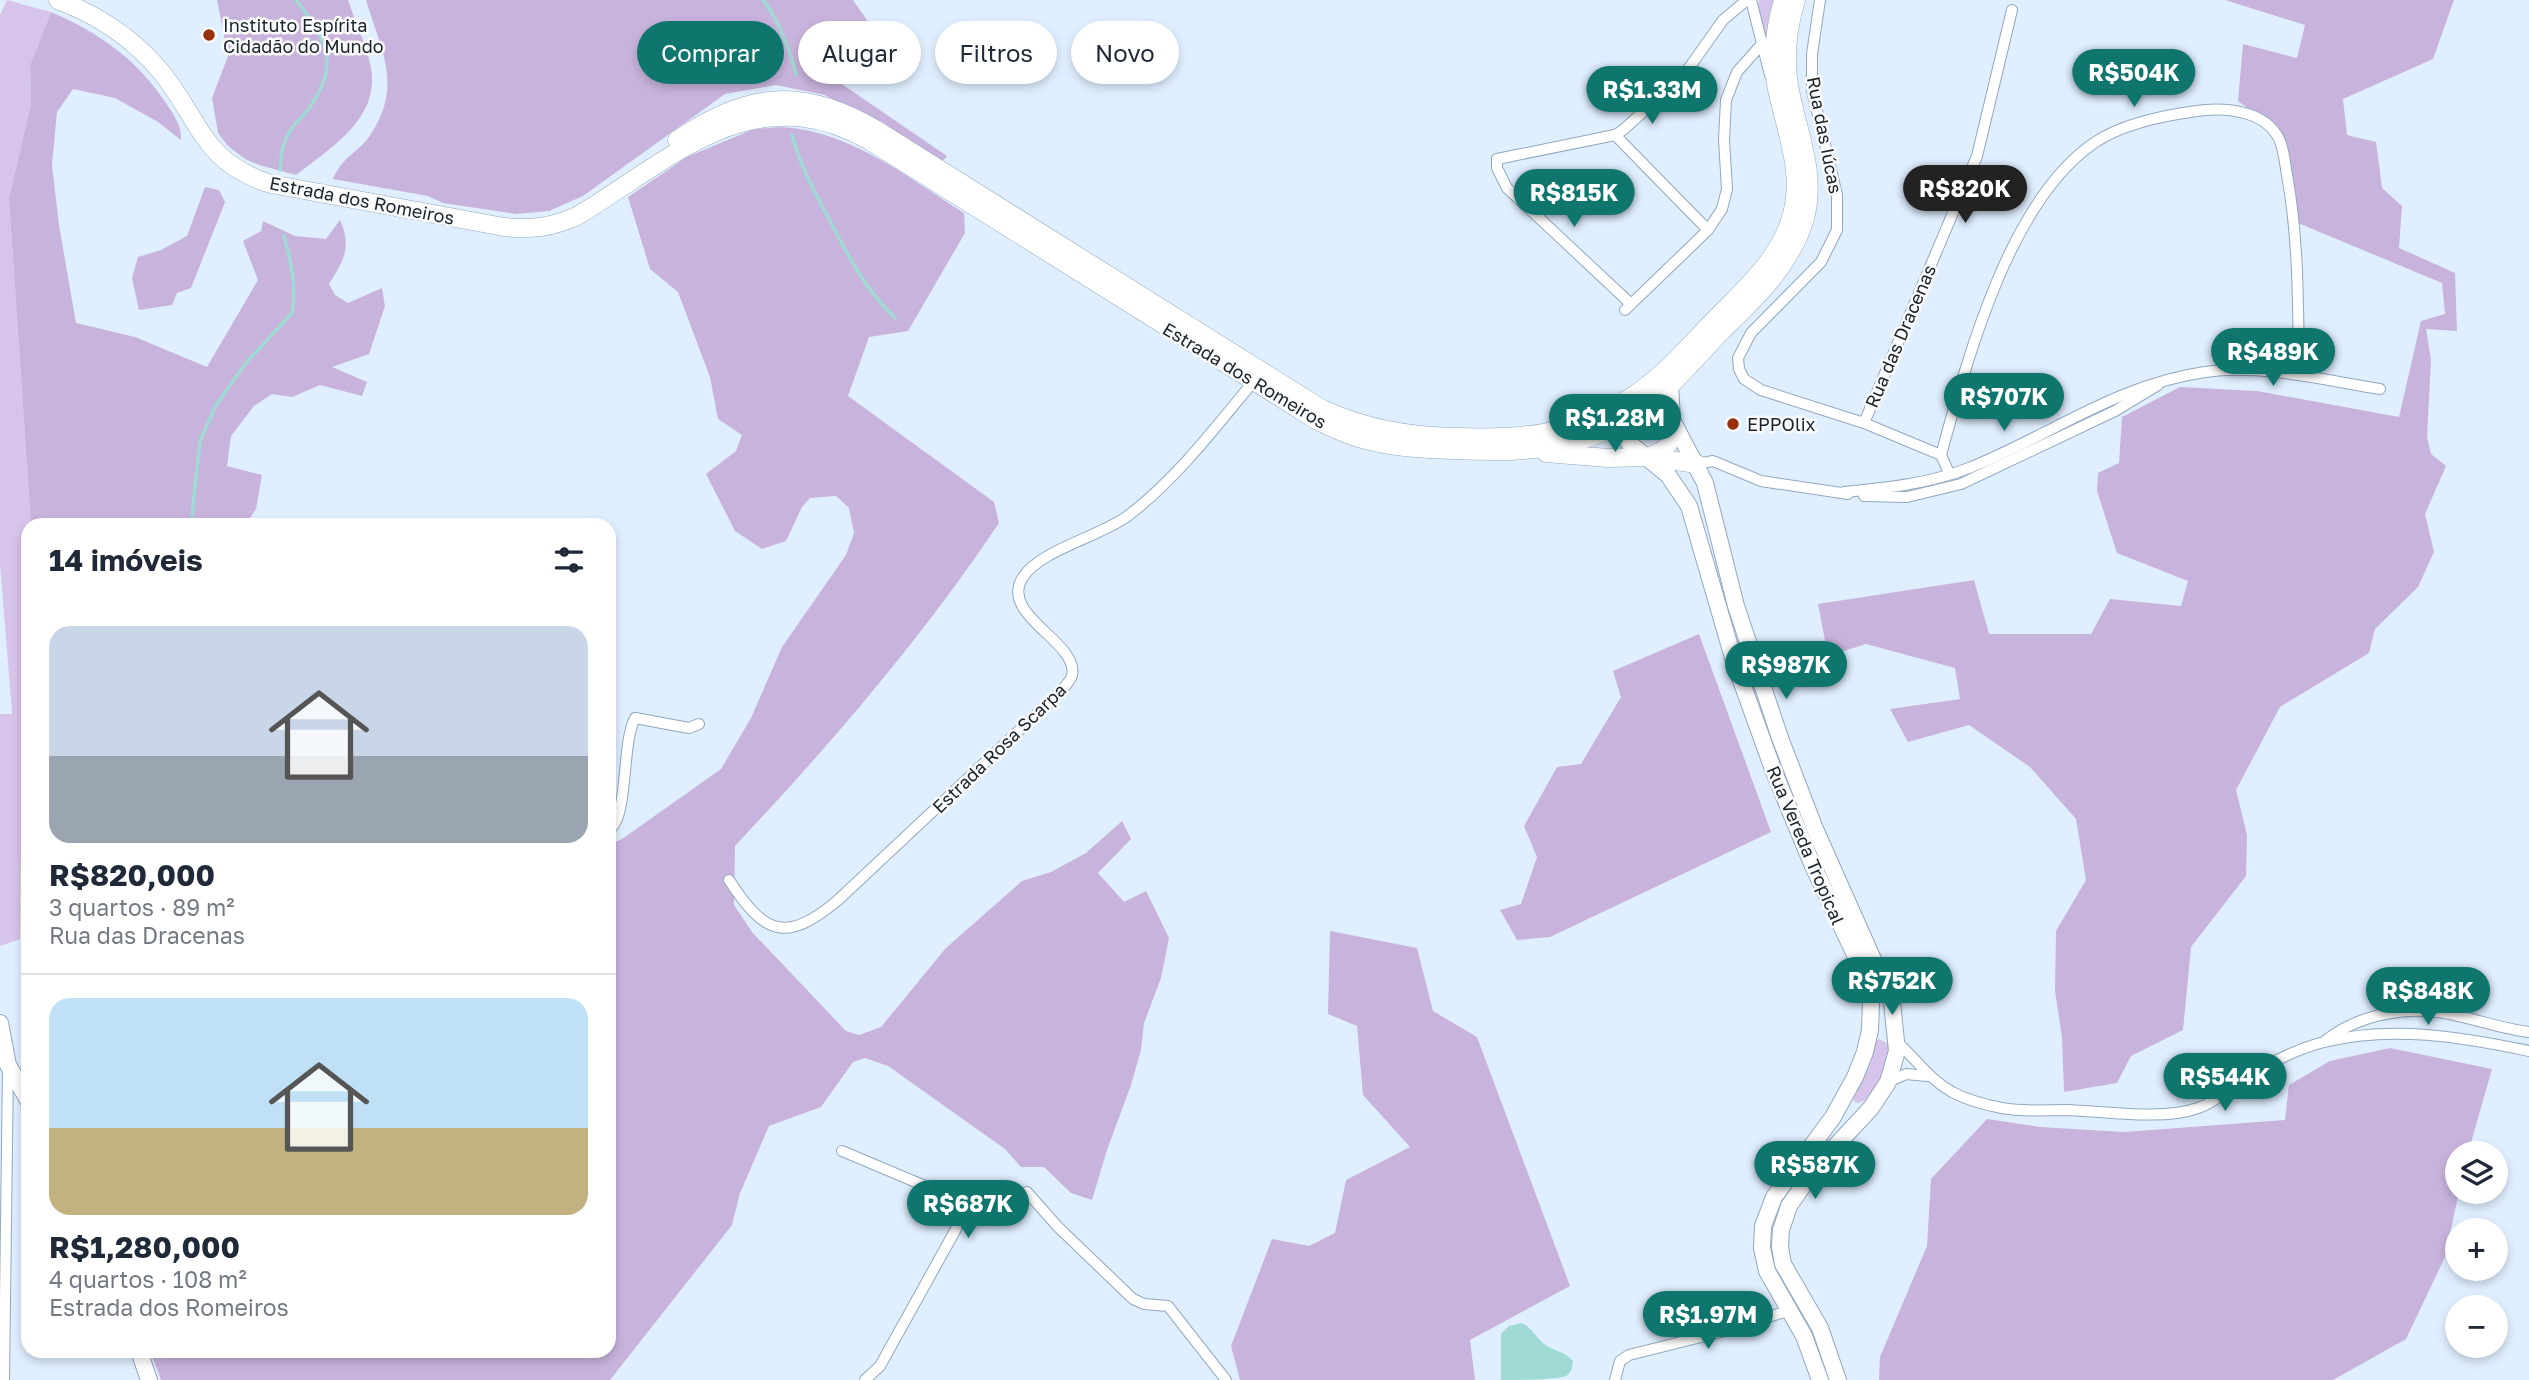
<!DOCTYPE html>
<html lang="pt">
<head>
<meta charset="utf-8">
<style>
	body { margin:0; font-family:"Golos Text",sans-serif; background:#f2f2f3; color:#1f2937; height:100vh; display:flex; flex-direction:column; font-size:26px; white-space:nowrap }
	* { box-sizing:border-box; margin:0 }
	p { font-size:23px; color:#747a83 }
	.icon { flex:none; width:38px; height:38px; fill:none; stroke:currentColor; stroke-width:2; stroke-linecap:round; stroke-linejoin:round }
	.map { position:relative; flex:1; overflow:hidden }
	.side { position:absolute; left:21px; top:518px; width:595px; height:840px; display:flex; flex-direction:column; background:#fff; border-radius:21px; box-shadow:0 4px 10px #0003 }
	.side>* { flex:none }
	.guide { position:absolute; left:637px; top:21px; width:665px; height:63px; display:flex; gap:14px }
	.tools { position:absolute; left:2445px; top:1141px; display:grid; gap:14px }
	.tools a { display:grid; place-items:center; width:63px; height:63px; border-radius:50%; background:#fff; box-shadow:0 4px 10px #0003; font-size:35px }
	.price { position:absolute; translate:-50% -60px; padding:0 16px; border-radius:24px; background:#0f766e; color:#fff; font-size:23px; line-height:46px; filter:drop-shadow(0 2px 4px #0008) }
	.price::after { content:''; position:absolute; left:50%; top:42px; width:21px; height:16px; margin-left:-10px; background:inherit; clip-path:polygon(0 0,100% 0,50% 100%) }
	.price.selected { background:#222; color:#fff }
	ul { padding:0; list-style:none }
	li { display:grid; align-content:center; gap:14px; height:371px; padding:0 28px }
	li+li { border-top:2px solid #e0e1e3 }
	li span { display:grid; place-items:center; height:217px; border-radius:21px; color:#555 }
	li>.icon { margin-inline-start:auto }
	span .icon { width:126px; height:126px; fill:#fffc; stroke-width:1 }
	li b { font-size:30px }
	h2 { display:flex; justify-content:space-between; align-items:center; height:84px; padding:0 28px; font-size:30px }
	.pill { padding:0 24px; border-radius:32px; background:#fff; box-shadow:0 4px 10px #0003; font-size:24px; line-height:63px }
	.pill.selected { background:#0f766e; color:#fff }
	.map>svg:first-child { display:block }
	.green { fill:#d7c4ea }
	.forest { fill:#c8b3dc }
	.water { fill:#a0dad4 }
	.lines { fill:none; stroke-linecap:round; stroke-linejoin:round }
	.stream { stroke:#a0dad4; stroke-width:3.5 }
	.street-casing { stroke:#90a8c0; stroke-width:12 }
	.secondary-casing { stroke:#90a8c0; stroke-width:18 }
	.primary-casing { stroke:#90a8c0; stroke-width:19 }
	.street { stroke:#fff; stroke-width:10 }
	.secondary { stroke:#fff; stroke-width:16 }
	.primary { stroke:#fff; stroke-width:18 }
	.poi-dot { fill:#973109; stroke:#fafafa; stroke-width:2.5 }
	.labels { text-anchor:middle; dominant-baseline:central; stroke-width:5; stroke-linejoin:round; paint-order:stroke }
	.poi-label { font-size:18px; fill:#19232c; stroke:#fafafa; text-anchor:start }
	.street-label { font-size:18px; fill:#19232c; stroke:#fafafa }
</style>
</head>
<body>
<div class="map">
<svg width="2529" height="1380" viewBox="0 0 2529 1380">
	<rect width="100%" height="100%" fill="#e0efff"/>
	<g class="green">
		<path d="M7,0L51,12L30,65L31,103L9,199L31,525H28V846H21L20,939L0,946V714H12L0,563V15Z"/>
		<path d="M1759,0H1777L1768,46L1758,8Z"/>
		<path d="M1879,1039L1890,1045V1065L1868,1100L1856,1103L1852,1098L1875,1041Z"/>
	</g>
	<g class="forest">
		<path d="M217,0H348C355,22 367,45 371,68C380,119 330,148 296,175L259,165L245,159L228,146L218,133L212,98L228,56Z"/>
		<path d="M366,0H853L869,23L863,34L836,28L814,65L947,156L941,163L825,95L776,85L725,94L583,196L549,211L516,214L443,203L428,196L333,179C343,155 359,153 371,134C403,85 381,50 366,0Z"/>
		<path d="M2225,0H2454L2433,59L2343,99L2347,135L2376,142L2382,188L2402,206L2399,248L2455,273L2457,331L2426,329L2431,360L2427,437L2431,454L2446,466L2425,514L2434,552L2418,587L2375,629L2369,653L2280,707L2236,790L2247,835L2246,876L2191,947L2183,1030L2131,1056L2117,1083L2064,1092L2062,1037L2055,991L2056,931L2086,880L2076,819L2030,767L1969,725L1908,742L1890,709L1960,699L1955,668L1866,644L1828,656L1818,604L1974,580L1989,634H2091L2110,599L2181,606L2188,581L2117,553L2097,491L2098,473L2119,463L2122,417L2180,387L2257,391L2399,417L2421,321L2445,314L2442,283L2298,223L2282,134L2238,101L2243,44L2297,58L2305,25Z"/>
		<path d="M51,12C100,33 139,61 168,106C175,117 182,127 181,140L158,122L115,98L73,89L57,112L52,165L59,225L76,323L135,337L207,367L258,280L243,241L261,231L263,221L295,236L326,239L340,220C352,247 344,260 329,284L335,295L348,303L382,288L385,306L369,354L332,367L367,382L362,396L320,385L292,397L272,394L254,406L231,436L227,466L262,475L256,509L245,525H31L9,199L31,103L30,65Z"/>
		<path d="M781,127C851,131 907,177 964,213L965,233L908,331L869,337L848,396L994,502L999,523C922,638 830,745 735,846L734,905L752,932L846,1031L859,1035L881,1027L946,948L1022,881L1051,872L1086,853L1122,821L1131,839L1098,873L1124,902L1146,891L1169,938L1161,978L1144,1023L1141,1050L1131,1085L1107,1150L1092,1200L1071,1193L1044,1167H1021L1005,1149L888,1066L865,1058L853,1062L821,1107L769,1126L740,1193L732,1225L610,1380H161L150,1351H609V845L622,839L721,769L751,718L782,647L846,555L854,533L849,508L836,496L810,498L802,507L786,541L762,549L735,531L706,474L736,451L742,435L718,419L710,377L678,292L650,269L628,197L687,157L754,129Z"/>
		<path d="M205,187L219,190L225,202L191,288L177,293L172,305L139,310L132,278L138,257L161,250L187,236Z"/>
		<path d="M1699,634L1771,832L1550,937L1517,940L1500,910L1521,904L1537,857L1524,826L1557,767L1581,764L1621,697L1613,671Z"/>
		<path d="M1330,931L1417,948L1433,1011L1477,1037L1570,1286L1470,1340L1475,1380H1240L1231,1346L1272,1239L1309,1246L1335,1233L1346,1180L1410,1147L1363,1095L1357,1026L1328,1014Z"/>
		<path d="M2390,1048L2492,1069L2468,1153H2457V1192H2459L2445,1257L2406,1339L2333,1380H1879L1880,1357L1927,1246L1931,1179L1987,1119L2040,1127L2124,1132L2285,1120L2289,1085L2330,1061Z"/>
	</g>
	<path class="water" d="M1522,1323C1532,1328 1535,1336 1543,1343C1552,1351 1565,1351 1573,1361C1572,1366 1572,1373 1566,1376C1553,1380 1518,1380 1501,1380V1334L1509,1326Z"/>
	<g class="lines">
		<g class="stream">
			<path d="M763,0C780,22 789,48 796,74"/>
			<path d="M792,135C800,165 814,191 829,219C848,256 865,289 895,318"/>
			<path d="M280,170C281,157 282,144 289,133C294,123 304,116 310,107C341,63 326,39 296,0"/>
			<path d="M191,525L200,441L216,405L246,363L292,313C297,287 291,261 284,236"/>
		</g>
		<defs>
			<g id="street">
				<path d="M1751,0L1770,75"/>
				<path d="M1820,0L1812,54V90L1837,195V230L1821,262L1751,333L1738,358L1739,369L1744,379L1761,390L1864,423L1941,455L1949,473"/>
				<path d="M1615,135L1708,230"/>
				<path d="M1631,304L1507,188L1497,168V159L1615,135L1623,130L1684,75L1723,20L1747,0"/>
				<path d="M1625,310L1708,230L1722,209L1727,189L1724,140L1726,100L1737,72L1761,45"/>
				<path d="M1864,423L1977,156L2012,10"/>
				<path d="M1941,455C1967,360 2009,201 2094,143C2123,123 2171,114 2205,110C2230,108 2266,112 2279,139C2284,149 2285,164 2287,175C2299,241 2298,308 2299,375"/>
				<path d="M1697,464L1713,461L1761,481L1848,494"/>
				<path d="M1844,492C1886,488 1928,484 1969,468C2049,436 2118,384 2205,372C2263,364 2323,380 2380,389"/>
				<path d="M1864,496L1907,497L1961,484L2115,411L2158,385"/>
				<path d="M609,830C629,817 621,745 635,718L689,728L699,724"/>
				<path d="M729,880C764,934 785,944 837,901L1060,692C1064,687 1071,681 1072,675C1079,642 998,615 1023,577C1040,550 1102,536 1129,515C1176,479 1215,428 1253,382"/>
				<path d="M2325,1041C2360,1013 2411,1005 2454,1015C2479,1020 2503,1029 2529,1032"/>
				<path d="M1897,1042C1916,1059 1929,1079 1952,1092C1967,1100 1986,1105 2002,1108C2023,1112 2044,1110 2066,1110C2104,1111 2162,1121 2198,1108C2212,1104 2222,1094 2234,1086C2260,1068 2293,1050 2324,1042C2392,1025 2462,1037 2529,1051"/>
				<path d="M1888,1082L1906,1074L1927,1076"/>
				<path d="M842,1151L937,1191C951,1200 960,1211 956,1229L880,1366L865,1380"/>
				<path d="M1027,1192L1058,1227L1133,1299L1144,1304L1168,1306L1226,1380"/>
				<path d="M4,1380L8,1068"/>
				<path d="M1615,1380L1620,1361L1629,1355L1729,1330L1790,1310"/>
			</g>
			<g id="secondary">
				<path d="M1670,384L1672,420L1705,483L1736,606L1780,738L1815,829L1892,1002L1897,1051L1888,1082L1871,1108L1816,1167L1789,1206L1781,1230L1780,1247L1783,1264L1820,1328L1838,1380"/>
				<path d="M1620,423L1624,437L1629,443L1668,475L1689,506L1734,661L1774,772L1813,866L1867,980L1871,1003L1870,1030L1865,1052L1855,1077L1833,1117L1774,1197L1763,1226L1762,1248L1767,1271L1804,1336L1820,1380"/>
				<path d="M0,1023L8,1065L28,1100"/>
				<path d="M139,1351L149,1380"/>
			</g>
			<g id="primary">
				<path d="M58,0C98,15 135,40 162,73C202,123 202,162 271,184L504,227C531,230 553,227 577,216C674,158 752,75 870,141L1316,420C1334,429 1351,437 1370,441C1398,448 1426,449 1454,450C1511,453 1568,452 1619,424C1659,403 1690,364 1721,332C1754,300 1792,265 1805,218C1818,169 1794,126 1788,78C1785,51 1788,26 1796,0"/>
				<path d="M677,140C747,92 801,86 875,129L1322,409C1366,429 1408,436 1456,437C1536,440 1591,432 1654,380C1676,362 1695,339 1714,320C1744,289 1781,258 1792,214C1804,169 1784,128 1776,84C1772,56 1775,27 1783,0"/>
				<path d="M1546,453L1608,458L1647,457L1697,464"/>
				<path d="M1647,457C1670,450 1672,442 1672,420"/>
			</g>
		</defs>
		<use href="#street" class="street-casing"/>
		<use href="#secondary" class="secondary-casing"/>
		<use href="#primary" class="primary-casing"/>
		<use href="#street" class="street"/>
		<use href="#secondary" class="secondary"/>
		<use href="#primary" class="primary"/>
	</g>
	<g class="poi-dot">
		<circle cx="209" cy="35" r="7"/>
		<circle cx="1733" cy="424" r="7"/>
	</g>
	<g class="labels">
		<g class="poi-label">
			<text x="223" y="25">Instituto Espírita<tspan x="223" dy="21">Cidadão do Mundo</tspan></text>
			<text x="1747" y="424">EPPOlix</text>
		</g>
		<g class="street-label">
			<text transform="translate(1825 135) rotate(79)">Rua das Iúcas</text>
			<text transform="translate(362 200) rotate(11)">Estrada dos Romeiros</text>
			<text transform="translate(1900 336) rotate(-67)">Rua das Dracenas</text>
			<text transform="translate(1245 375) rotate(31)">Estrada dos Romeiros</text>
			<text transform="translate(999 748) rotate(-44)">Estrada Rosa Scarpa</text>
			<text transform="translate(1806 845) rotate(67)">Rua Vereda Tropical</text>
		</g>
	</g>
</svg>
<div class="tools">
<a><svg class="icon" aria-label="layers" viewBox="0 0 24 24"><path d="M12 4l9 5-9 5-9-5zM3 14l9 5 9-5"/></svg></a>
<a>+</a>
<a>−</a>
</div>
<b class="price" style="left:2134px;top:109px">R$504K</b>
<b class="price" style="left:1652px;top:126px">R$1.33M</b>
<b class="price selected" style="left:1965px;top:225px">R$820K</b>
<b class="price" style="left:1574px;top:229px">R$815K</b>
<b class="price" style="left:2273px;top:388px">R$489K</b>
<b class="price" style="left:2004px;top:433px">R$707K</b>
<b class="price" style="left:1615px;top:454px">R$1.28M</b>
<b class="price" style="left:1786px;top:701px">R$987K</b>
<b class="price" style="left:1892px;top:1017px">R$752K</b>
<b class="price" style="left:2428px;top:1027px">R$848K</b>
<b class="price" style="left:2225px;top:1113px">R$544K</b>
<b class="price" style="left:1815px;top:1201px">R$587K</b>
<b class="price" style="left:968px;top:1240px">R$687K</b>
<b class="price" style="left:1708px;top:1351px">R$1.97M</b>
<div class="guide">
<a class="pill selected">Comprar</a>
<a class="pill">Alugar</a>
<a class="pill">Filtros</a>
<a class="pill">Novo</a>
</div>
<section class="side">
<h2>14 imóveis<svg class="icon" aria-label="filters" viewBox="0 0 24 24"><path d="M4 7h16M4 17h16"/><circle cx="9" cy="7" r="2"/><circle cx="15" cy="17" r="2"/></svg></h2>
<ul>
<li><span style="background:linear-gradient(#c9d6e8 60%,#9aa5b1 0)"><svg class="icon" aria-label="home" viewBox="0 0 24 24"><path d="M3 11l9-7 9 7M6 9v11h12V9"/></svg></span><div><b>R$820,000</b><p>3 quartos · 89 m²</p><p>Rua das Dracenas</p></div></li>
<li><span style="background:linear-gradient(#bfe0f5 60%,#c2b280 0)"><svg class="icon" aria-label="home" viewBox="0 0 24 24"><path d="M3 11l9-7 9 7M6 9v11h12V9"/></svg></span><div><b>R$1,280,000</b><p>4 quartos · 108 m²</p><p>Estrada dos Romeiros</p></div></li>
</ul>
</section>
</div>
</body>
</html>
